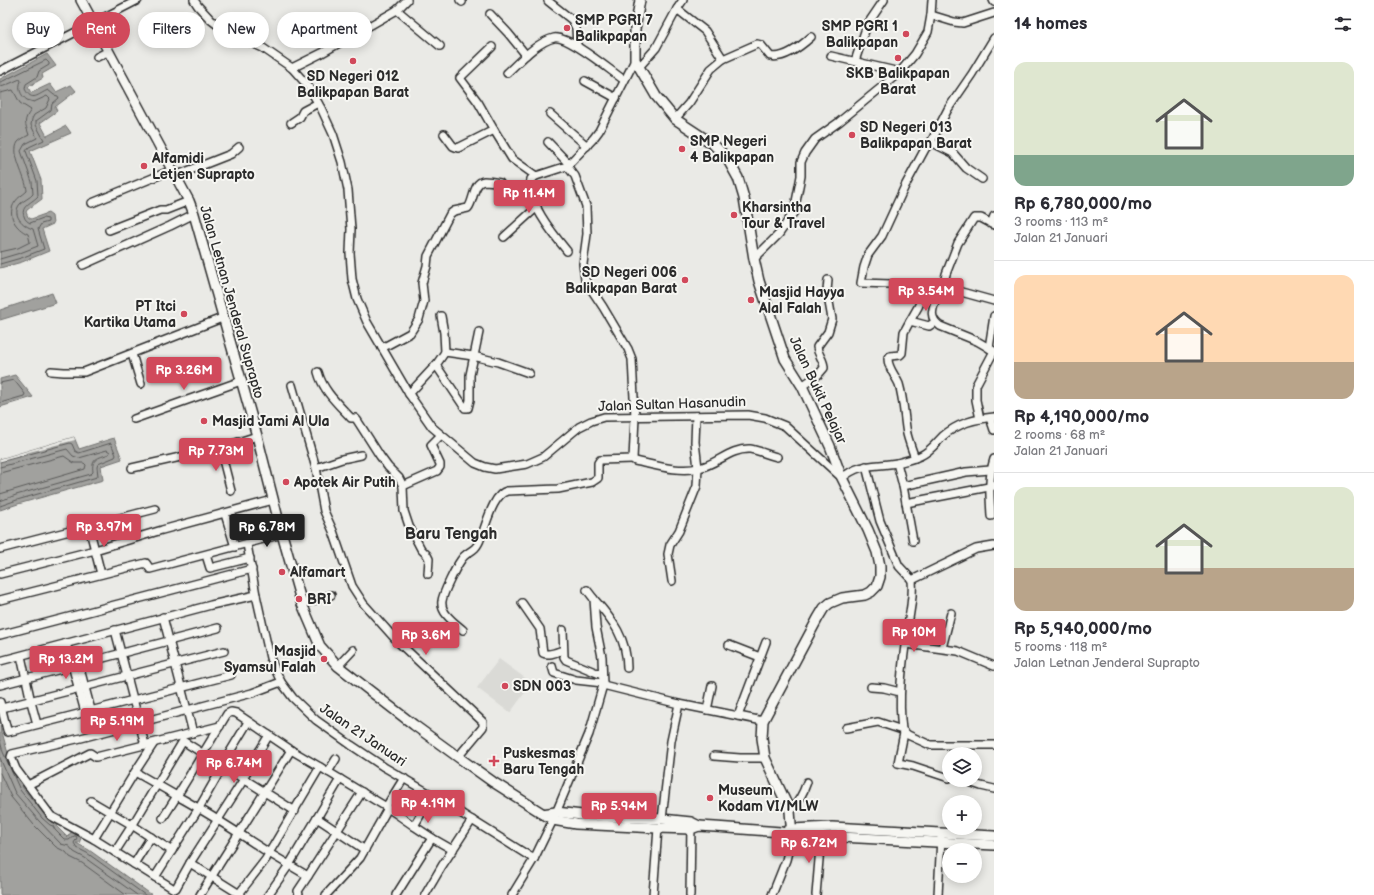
<!DOCTYPE html>
<html lang="en">
<head>
<meta charset="utf-8">
<style>
	body { margin:0; font-family:"Balsamiq Sans",sans-serif; background:#f2f2f3; color:#2b2b33; height:100vh; display:flex; flex-direction:column; font-size:15px; white-space:nowrap }
	* { box-sizing:border-box; margin:0 }
	p { font-size:13px; color:#7c7c81 }
	.icon { flex:none; width:22px; height:22px; fill:none; stroke:currentColor; stroke-width:2; stroke-linecap:round; stroke-linejoin:round }
	.map { position:relative; flex:1; overflow:hidden }
	.drawer { display:flex; flex-direction:column; background:#fff; width:380px }
	.drawer>* { flex:none }
	.top-card { position:absolute; left:12px; top:12px; width:380px; height:36px; display:flex; gap:8px }
	.tools { position:absolute; left:942px; top:747px; display:grid; gap:8px }
	.tools a { display:grid; place-items:center; width:40px; height:40px; border-radius:50%; background:#fff; box-shadow:0 2px 10px #0003; font-size:20px }
	.price { position:absolute; translate:-50% -34px; padding:0 9px; border-radius:4px; background:#d1495b; color:#fff; font-size:13px; line-height:26px; filter:drop-shadow(0 1px 2px #0008) }
	.price::after { content:''; position:absolute; left:50%; top:24px; width:12px; height:9px; margin-left:-6px; background:inherit; clip-path:polygon(0 0,100% 0,50% 100%) }
	.price.on { background:#222; color:#fff }
	ul { padding:0; list-style:none }
	li { display:grid; align-content:center; gap:8px; height:212px; padding:0 20px }
	li+li { border-top:1px solid #e1e1e2 }
	li span { display:grid; place-items:center; height:124px; border-radius:12px; color:#555 }
	li>.icon { margin-inline-start:auto }
	span .icon { width:72px; height:72px; fill:#fffc; stroke-width:1 }
	li b { font-size:17px }
	h2 { display:flex; justify-content:space-between; align-items:center; height:48px; padding:0 20px; font-size:17px }
	.chip { padding:0 14px; border-radius:18px; background:#fff; box-shadow:0 2px 10px #0003; font-size:14px; line-height:36px }
	.chip.on { background:#d1495b; color:#fff }
	main { display:flex; flex:1; min-height:0 }
	.map>svg:first-child { display:block }
	.built { fill:#dadad6 }
	.water { fill:#a1a19e; stroke:#727270 }
	.pier { fill:#eaeae6 }
	.lines { fill:none; stroke-linecap:round; stroke-linejoin:round }
	.shore { stroke:#5a5a59; stroke-width:1 }
	.street-casing { stroke:#2b2b2b; stroke-width:10 }
	.secondary-casing { stroke:#2b2b2b; stroke-width:12 }
	.street { stroke:#f6f6f2; stroke-width:7 }
	.secondary { stroke:#f6f6f2; stroke-width:9 }
	.poi-dot { fill:#d1495b; stroke:#f6f6f2; stroke-width:1.5 }
	.labels { text-anchor:middle; dominant-baseline:central; stroke-width:4; stroke-linejoin:round; paint-order:stroke }
	.poi-label { font-size:14px; font-weight:bold; fill:#2b2b2b; stroke:#f6f6f2; text-anchor:start }
	.street-label { font-size:14px; fill:#2b2b2b; stroke:#f6f6f2 }
	.quarter-label { font-size:16px; font-weight:bold; fill:#2b2b2b; stroke:#f6f6f2 }
</style>
</head>
<body>
<main>
<div class="map">
<svg width="994" height="895" viewBox="0 0 994 895">
	<rect width="100%" height="100%" fill="#eaeae6"/>
	<filter id="ink" filterUnits="userSpaceOnUse"><feTurbulence type="fractalNoise" baseFrequency=".025" numOctaves="2"/><feDisplacementMap in="SourceGraphic" scale="8" xChannelSelector="R" yChannelSelector="G"/><feConvolveMatrix kernelMatrix="1 2 1 2 8 2 1 2 1" color-interpolation-filters="sRGB"/></filter>
	<g filter="url(#ink)">
		<path class="built" d="M499,659L532,683L510,713L477,688Z"/>
		<g class="water">
			<path d="M47,54L56,66L42,74L43,78L28,87L31,93L50,84L56,92L71,85L76,91L55,107L57,111L40,123L47,136L66,126L71,133L30,151L41,180L42,199L27,210L26,212L28,217L31,219L48,213L52,216L53,224L42,229L49,251L22,262L0,268V79Z"/>
			<path d="M52,293L56,303L0,320V310Z"/>
			<path d="M15,375L33,397L0,407V379Z"/>
			<path d="M74,437L79,449L114,438L122,459L101,466L103,480L18,504L0,510V459Z"/>
			<path d="M0,725L7,750L23,788L34,802L38,799L41,803L38,806L52,822L56,820L60,822L57,827L67,837L73,830L82,836L79,843H76L89,850L152,895H0Z"/>
		</g>
		<path class="pier" d="M74,437L75,440L25,453L26,455L0,462V459Z"/>
		<g class="lines">
			<g class="shore">
				<path d="M0,82L3,81L46,60L49,63V65L39,71L37,77L26,84L25,89C32,103 38,94 48,90L54,95L58,96L59,98L52,104L51,110L36,121V125L44,140L29,147L26,151L37,181L38,196C33,202 20,206 24,216C25,220 27,221 30,223L43,218L48,219V222L41,224L38,229L44,249L21,258L0,264"/>
				<path d="M0,87L4,86L20,79L21,81C18,88 20,95 27,100L34,102L47,96L50,99L46,108L34,115L32,119L31,125L37,138L25,144L21,151L32,182L33,194C30,198 24,200 20,204C11,215 23,226 33,229L38,246L20,253L0,259"/>
				<path d="M0,93L13,90L20,103L31,110C23,121 25,123 29,135C25,137 21,139 18,142C10,154 26,177 27,191C23,195 18,197 15,202C6,215 16,229 28,234L30,242L18,248L0,252"/>
				<path d="M0,383L14,380L25,394L24,396L0,403"/>
				<path d="M0,462L70,443L72,444L75,451L79,453L111,443L116,455L115,457L98,464L97,467L98,476L97,477L17,500L0,506"/>
				<path d="M0,467L67,449L73,456L79,458L107,450L110,452L109,454C98,458 91,458 93,472L91,474L16,495L0,501"/>
				<path d="M0,473L64,456L74,463H84L86,465L85,469L0,494"/>
				<path d="M0,741L3,752L20,790L42,818L50,825L53,826L55,830L65,840H69L74,836H76L77,838L74,843L77,848L87,853L145,895"/>
				<path d="M0,758L15,793L39,821L61,844L69,846L74,852L85,858L137,895"/>
				<path d="M0,773L11,797L34,825L56,847L66,852L70,857L82,863L126,895"/>
			</g>
			<defs>
				<g id="street">
					<path d="M194,0L198,6L211,20L224,30L263,48L292,68L308,86L321,108L333,134L342,162L348,190L351,229L350,253L352,279L357,299L367,322L409,394L432,427L475,463L485,467L495,469L527,464L543,457L579,427L591,421L604,417L748,415L765,418L785,426L842,478C861,462 875,467 897,463C905,461 913,459 920,456C930,452 936,443 943,436C958,423 975,419 994,417"/>
					<path d="M460,0L462,2"/>
					<path d="M993,0L994,2"/>
					<path d="M548,1L572,20L576,28L577,46"/>
					<path d="M677,9L705,31L723,59"/>
					<path d="M397,10L440,46"/>
					<path d="M490,14L508,33L526,55"/>
					<path d="M931,15L954,22L963,23L994,13"/>
					<path d="M994,38L972,74L948,109L931,142L925,149L905,186L882,236L868,255L864,267L861,283L891,284L918,292L936,299L943,287L946,274L958,243L974,218H981L994,225"/>
					<path d="M492,47L460,78L478,102L494,130L512,159L536,176L567,166L593,139L599,131L635,60"/>
					<path d="M831,56L900,72"/>
					<path d="M97,57L109,51"/>
					<path d="M855,61L867,25L884,0"/>
					<path d="M640,66L656,48L677,9L683,0"/>
					<path d="M292,68L322,53L397,10L407,0"/>
					<path d="M0,71L138,0"/>
					<path d="M507,73C520,61 537,42 554,38C568,35 611,71 624,80"/>
					<path d="M585,81L616,98"/>
					<path d="M550,114L587,146"/>
					<path d="M675,119L689,103L711,69L723,59L757,44L761,45L770,56C784,60 801,46 811,37"/>
					<path d="M291,123L300,117L303,111L318,103"/>
					<path d="M444,134L453,146L458,148L494,130"/>
					<path d="M548,142L569,164"/>
					<path d="M931,142L953,153L966,168L982,179"/>
					<path d="M567,166L575,176L586,206L587,234L583,264L585,280L603,307L628,349L632,359L635,417L633,459L635,461C655,465 678,473 699,468C717,464 731,448 750,449C757,450 769,455 777,457"/>
					<path d="M175,176L231,154L239,147"/>
					<path d="M536,176L531,179C525,200 554,235 567,251"/>
					<path d="M92,203L172,170"/>
					<path d="M991,224L994,216"/>
					<path d="M109,230L160,210H166L189,201"/>
					<path d="M504,237L537,207"/>
					<path d="M754,259L779,234L794,212L801,176V162L805,153L815,139L839,122L900,72L915,54L928,32L931,15L932,0"/>
					<path d="M83,265L170,226L194,214"/>
					<path d="M943,287L994,301"/>
					<path d="M936,299C932,310 929,318 940,326L977,341L989,348"/>
					<path d="M441,316L444,333L445,352"/>
					<path d="M910,321L918,307L924,294"/>
					<path d="M382,348L410,333L419,319L424,301L422,283L427,266L428,256L450,214L454,211L468,208C474,201 473,182 484,181C489,181 495,182 500,183"/>
					<path d="M992,350L989,348L994,316"/>
					<path d="M132,354L141,384"/>
					<path d="M436,365L465,408H468L470,400V375L479,332"/>
					<path d="M51,371L64,372H84L222,318"/>
					<path d="M318,372C323,391 338,404 351,418H355L357,420L380,456L388,467L399,478L403,486L404,511L409,526L421,549L427,555L429,559L428,574"/>
					<path d="M292,385L316,468L324,511L333,531L352,586L363,603L397,641L483,722V727L458,757"/>
					<path d="M802,386L818,375L824,368C824,359 818,356 817,347L828,332L832,319L827,291L828,280"/>
					<path d="M409,394L436,365L445,352L473,356L498,362L529,373"/>
					<path d="M990,418L994,430"/>
					<path d="M134,419L241,381"/>
					<path d="M980,419L976,400V385L994,351"/>
					<path d="M220,448L231,491"/>
					<path d="M915,458C912,450 909,442 907,434C904,417 904,401 899,384C895,375 888,368 888,359L890,356L900,355L902,353L904,332L910,321L929,326L935,322"/>
					<path d="M897,463L903,486L913,541"/>
					<path d="M866,466L880,521L899,566L912,580"/>
					<path d="M132,468L220,448L257,436"/>
					<path d="M316,468L342,459L361,455"/>
					<path d="M403,486L437,471L440,467V464L431,445L441,435"/>
					<path d="M903,486L966,472L990,470"/>
					<path d="M906,503L994,486"/>
					<path d="M225,514L235,547"/>
					<path d="M991,516C990,496 988,478 994,459"/>
					<path d="M89,527L101,574"/>
					<path d="M247,544L256,595L270,658L281,682L293,698L316,720L351,745L384,767L432,795L534,859"/>
					<path d="M0,549L155,509"/>
					<path d="M206,555L210,568L250,558"/>
					<path d="M0,574L95,550L162,530L273,500"/>
					<path d="M912,580C914,599 909,614 907,632C902,665 898,698 902,730L908,735L930,745H994"/>
					<path d="M912,580L976,549L994,546"/>
					<path d="M672,581L668,554L670,545L679,531L697,486L698,468L695,442L696,416"/>
					<path d="M587,590L594,599L596,627L602,657L603,685"/>
					<path d="M594,599C613,620 627,639 627,668"/>
					<path d="M0,600L146,563L150,569L282,534"/>
					<path d="M522,603L540,629L543,653C549,656 557,652 563,650"/>
					<path d="M302,604L331,595"/>
					<path d="M163,617L193,733"/>
					<path d="M115,630L145,745"/>
					<path d="M463,630C455,623 440,613 442,601C443,593 456,567 461,560C464,554 471,552 475,548C477,546 480,540 481,537C486,526 493,494 507,491L558,489L592,482L598,478V463L600,460L633,459"/>
					<path d="M563,630L564,657L566,660L602,675"/>
					<path d="M0,635L252,569"/>
					<path d="M66,643L85,712"/>
					<path d="M906,644L958,651L994,666"/>
					<path d="M729,645L760,657"/>
					<path d="M942,648L951,613"/>
					<path d="M21,656L31,702L37,724"/>
					<path d="M0,661L211,605L256,595"/>
					<path d="M79,665L91,710"/>
					<path d="M338,666L353,650"/>
					<path d="M552,666L554,673L576,680L603,683"/>
					<path d="M0,685L218,628"/>
					<path d="M871,687L884,688L900,692"/>
					<path d="M0,702L7,730L8,732L231,675"/>
					<path d="M2,708L224,651"/>
					<path d="M707,710L712,686"/>
					<path d="M738,716L766,642"/>
					<path d="M846,728L878,722L902,730"/>
					<path d="M904,733L898,763L913,766L949,778"/>
					<path d="M714,756L740,758H765"/>
					<path d="M222,765L248,722"/>
					<path d="M320,767L388,808"/>
					<path d="M135,772L154,743"/>
					<path d="M328,772L336,759"/>
					<path d="M243,778L269,735"/>
					<path d="M964,780L981,786L994,789"/>
					<path d="M28,785L90,753L96,757L220,726"/>
					<path d="M91,801L132,825L172,851"/>
					<path d="M386,807L404,778"/>
					<path d="M790,811C799,802 803,794 807,782"/>
					<path d="M317,818L340,779"/>
					<path d="M662,819L671,741L679,704"/>
					<path d="M414,826L432,838"/>
					<path d="M94,839L135,772L177,796L163,818"/>
					<path d="M115,852L135,821L183,741L295,811"/>
					<path d="M190,863L176,888L174,889L94,839L51,816L16,769L11,757L12,754L81,738L252,693L281,682"/>
					<path d="M134,864L151,837"/>
					<path d="M308,876L362,792"/>
					<path d="M155,877L199,808L223,766"/>
					<path d="M200,895L291,750"/>
					<path d="M238,895L266,859L269,853L320,767L291,750L236,713L231,712L227,714L177,796C207,812 237,832 266,851L269,853L308,876L298,891L299,895"/>
					<path d="M241,895L190,863L244,779"/>
					<path d="M268,895L289,865L317,818L365,850"/>
					<path d="M326,895L360,858L388,808L414,826L432,795"/>
					<path d="M396,895L432,838L453,850"/>
					<path d="M425,895L442,866L472,820"/>
					<path d="M512,895L534,859L553,820L589,734L603,685L679,704L763,721"/>
					<path d="M653,895L658,828"/>
					<path d="M690,895L691,824"/>
					<path d="M772,895L786,860L792,836"/>
					<path d="M816,895L821,836"/>
					<path d="M938,895L941,837"/>
				</g>
				<g id="secondary">
					<path d="M81,0L189,201L194,214L257,436L282,534L302,604L320,646L338,666L414,725L458,757L493,782L553,820L576,824L658,828L691,829L699,826L715,827L781,832L792,836H821L994,845"/>
					<path d="M640,0L635,29V60L656,96L675,119L713,144L721,152L728,160L738,178L744,198L754,259L759,281L785,359L802,386L830,446L842,478L868,530L877,552L880,566V577L877,586L871,592L865,595L842,598L830,603L824,608L818,618L763,721L762,738L765,758L790,811L792,836"/>
					<path d="M542,814L556,812L591,816L662,819L691,822L699,826"/>
					<path d="M787,831L792,829L832,827L994,836"/>
				</g>
			</defs>
			<use href="#street" class="street-casing"/>
			<use href="#secondary" class="secondary-casing"/>
			<use href="#street" class="street"/>
			<use href="#secondary" class="secondary"/>
		</g>
	</g>
	<g class="poi-dot">
		<circle cx="567" cy="28" r="4"/>
		<circle cx="906" cy="34" r="4"/>
		<circle cx="898" cy="58" r="4"/>
		<circle cx="353" cy="61" r="4"/>
		<circle cx="852" cy="135" r="4"/>
		<circle cx="682" cy="149" r="4"/>
		<circle cx="144" cy="166" r="4"/>
		<circle cx="734" cy="215" r="4"/>
		<circle cx="685" cy="280" r="4"/>
		<circle cx="751" cy="300" r="4"/>
		<circle cx="184" cy="314" r="4"/>
		<circle cx="204" cy="421" r="4"/>
		<circle cx="286" cy="482" r="4"/>
		<circle cx="282" cy="572" r="4"/>
		<circle cx="299" cy="599" r="4"/>
		<circle cx="324" cy="659" r="4"/>
		<circle cx="505" cy="686" r="4"/>
		<path d="M492 755h4v4h4v4h-4v4h-4v-4h-4v-4h4z"/>
		<circle cx="710" cy="798" r="4"/>
	</g>
	<g class="labels">
		<g class="poi-label">
			<text x="575" y="20">SMP PGRI 7<tspan x="575" dy="16">Balikpapan</tspan></text>
			<text x="898" y="26" text-anchor="end">SMP PGRI 1<tspan x="898" dy="16">Balikpapan</tspan></text>
			<text x="898" y="73" text-anchor="middle">SKB Balikpapan<tspan x="898" dy="16">Barat</tspan></text>
			<text x="353" y="76" text-anchor="middle">SD Negeri 012<tspan x="353" dy="16">Balikpapan Barat</tspan></text>
			<text x="860" y="127">SD Negeri 013<tspan x="860" dy="16">Balikpapan Barat</tspan></text>
			<text x="690" y="141">SMP Negeri<tspan x="690" dy="16">4 Balikpapan</tspan></text>
			<text x="152" y="158">Alfamidi<tspan x="152" dy="16">Letjen Suprapto</tspan></text>
			<text x="742" y="207">Kharsintha<tspan x="742" dy="16">Tour &amp; Travel</tspan></text>
			<text x="677" y="272" text-anchor="end">SD Negeri 006<tspan x="677" dy="16">Balikpapan Barat</tspan></text>
			<text x="759" y="292">Masjid Hayya<tspan x="759" dy="16">Alal Falah</tspan></text>
			<text x="176" y="306" text-anchor="end">PT Itci<tspan x="176" dy="16">Kartika Utama</tspan></text>
			<text x="212" y="421">Masjid Jami Al Ula</text>
			<text x="294" y="482">Apotek Air Putih</text>
			<text x="290" y="572">Alfamart</text>
			<text x="307" y="599">BRI</text>
			<text x="316" y="651" text-anchor="end">Masjid<tspan x="316" dy="16">Syamsul Falah</tspan></text>
			<text x="513" y="686">SDN 003</text>
			<text x="503" y="753">Puskesmas<tspan x="503" dy="16">Baru Tengah</tspan></text>
			<text x="718" y="790">Museum<tspan x="718" dy="16">Kodam VI/MLW</tspan></text>
		</g>
		<g class="street-label">
			<text transform="translate(232 302) rotate(74)">Jalan Letnan Jenderal Suprapto</text>
			<text transform="translate(818 390) rotate(65)">Jalan Bukit Pelajar</text>
			<text transform="translate(672 404) rotate(-2)">Jalan Sultan Hasanudin</text>
			<text transform="translate(363 735) rotate(34)">Jalan 21 Januari</text>
		</g>
		<g class="quarter-label">
			<text x="451" y="534">Baru Tengah</text>
		</g>
	</g>
</svg>
<div class="tools">
<a><svg class="icon" aria-label="layers" viewBox="0 0 24 24"><path d="M12 4l9 5-9 5-9-5zM3 14l9 5 9-5"/></svg></a>
<a>+</a>
<a>−</a>
</div>
<b class="price" style="left:529px;top:214px">Rp 11.4M</b>
<b class="price" style="left:926px;top:312px">Rp 3.54M</b>
<b class="price" style="left:184px;top:391px">Rp 3.26M</b>
<b class="price" style="left:216px;top:472px">Rp 7.73M</b>
<b class="price" style="left:104px;top:548px">Rp 3.97M</b>
<b class="price on" style="left:267px;top:548px">Rp 6.78M</b>
<b class="price" style="left:914px;top:653px">Rp 10M</b>
<b class="price" style="left:426px;top:656px">Rp 3.6M</b>
<b class="price" style="left:66px;top:680px">Rp 13.2M</b>
<b class="price" style="left:117px;top:742px">Rp 5.19M</b>
<b class="price" style="left:234px;top:784px">Rp 6.74M</b>
<b class="price" style="left:428px;top:824px">Rp 4.19M</b>
<b class="price" style="left:619px;top:827px">Rp 5.94M</b>
<b class="price" style="left:809px;top:864px">Rp 6.72M</b>
<div class="top-card">
<a class="chip">Buy</a>
<a class="chip on">Rent</a>
<a class="chip">Filters</a>
<a class="chip">New</a>
<a class="chip">Apartment</a>
</div>
</div>
<section class="drawer">
<h2>14 homes<svg class="icon" aria-label="filters" viewBox="0 0 24 24"><path d="M4 7h16M4 17h16"/><circle cx="9" cy="7" r="2"/><circle cx="15" cy="17" r="2"/></svg></h2>
<ul>
<li><span style="background:linear-gradient(#dfe7d0 75%,#7fa58c 0)"><svg class="icon" aria-label="home" viewBox="0 0 24 24"><path d="M3 11l9-7 9 7M6 9v11h12V9"/></svg></span><div><b>Rp 6,780,000/mo</b><p>3 rooms · 113 m²</p><p>Jalan 21 Januari</p></div></li>
<li><span style="background:linear-gradient(#ffd9b3 70%,#b9a48a 0)"><svg class="icon" aria-label="home" viewBox="0 0 24 24"><path d="M3 11l9-7 9 7M6 9v11h12V9"/></svg></span><div><b>Rp 4,190,000/mo</b><p>2 rooms · 68 m²</p><p>Jalan 21 Januari</p></div></li>
<li><span style="background:linear-gradient(#dfe7d0 65%,#b9a48a 0)"><svg class="icon" aria-label="home" viewBox="0 0 24 24"><path d="M3 11l9-7 9 7M6 9v11h12V9"/></svg></span><div><b>Rp 5,940,000/mo</b><p>5 rooms · 118 m²</p><p>Jalan Letnan Jenderal Suprapto</p></div></li>
</ul>
</section>
</main>
</body>
</html>
